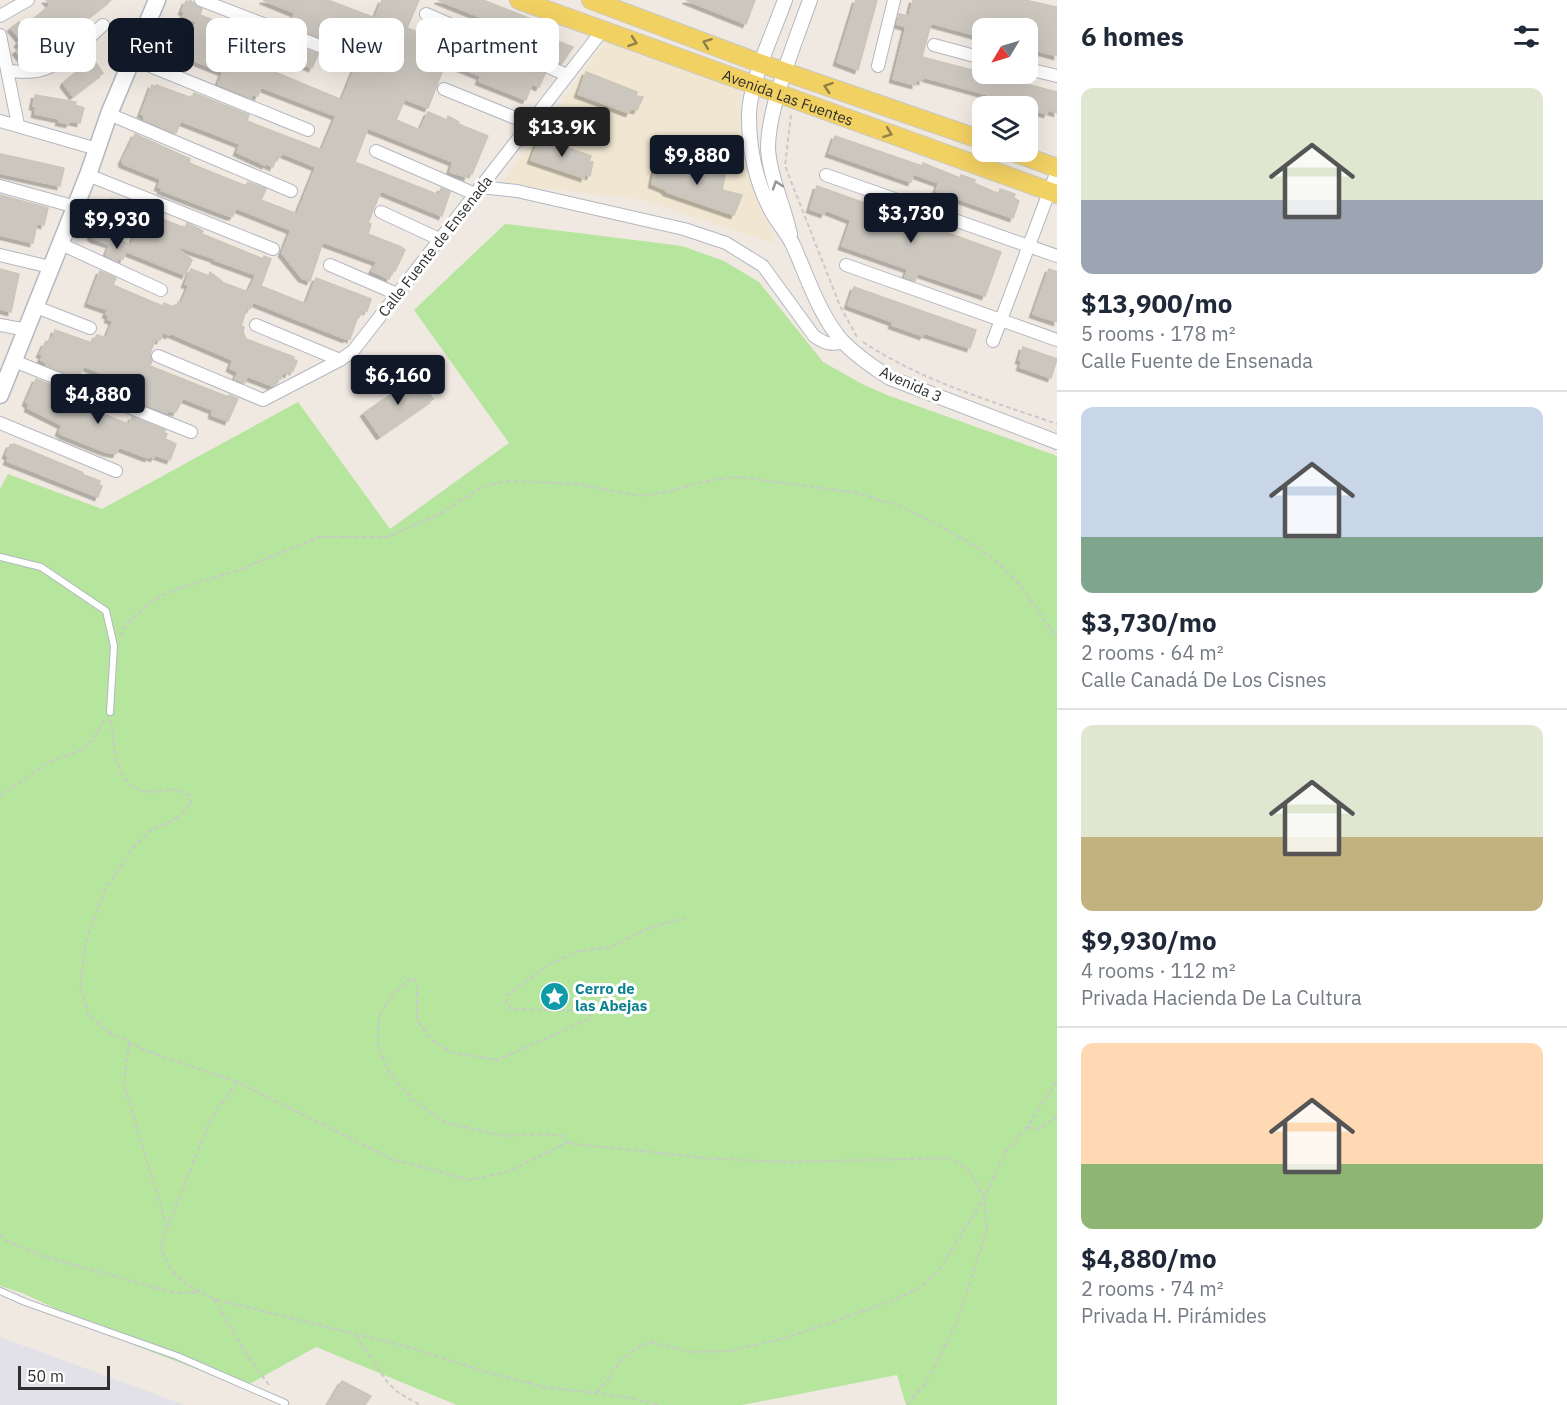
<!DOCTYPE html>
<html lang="en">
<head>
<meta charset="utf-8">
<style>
	body { margin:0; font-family:"IBM Plex Sans",sans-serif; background:#f6f6f7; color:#1f2937; height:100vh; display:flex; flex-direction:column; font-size:22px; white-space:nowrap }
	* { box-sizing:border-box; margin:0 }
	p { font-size:20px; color:#747a83 }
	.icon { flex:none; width:33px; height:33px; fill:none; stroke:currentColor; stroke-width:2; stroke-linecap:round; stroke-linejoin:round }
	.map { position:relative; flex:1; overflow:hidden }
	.side { display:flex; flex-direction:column; background:#fff; width:510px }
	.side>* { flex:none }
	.hud { position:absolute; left:18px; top:18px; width:570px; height:54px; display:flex; gap:12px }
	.needle { width:39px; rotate:232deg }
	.buttons { position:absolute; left:972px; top:18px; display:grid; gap:12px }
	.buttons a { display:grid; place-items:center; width:66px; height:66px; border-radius:12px; background:#fff; box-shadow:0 6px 24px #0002; font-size:30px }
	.scale { position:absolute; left:18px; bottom:15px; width:92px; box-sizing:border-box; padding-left:6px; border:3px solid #2e2e2e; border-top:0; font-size:16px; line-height:21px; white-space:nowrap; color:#2e2e2e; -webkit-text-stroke:4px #fff; paint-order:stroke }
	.price { position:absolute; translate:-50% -51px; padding:0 14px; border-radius:6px; background:#111827; color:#fff; font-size:20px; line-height:39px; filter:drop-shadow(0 2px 3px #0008) }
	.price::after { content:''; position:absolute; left:50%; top:36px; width:18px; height:14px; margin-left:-9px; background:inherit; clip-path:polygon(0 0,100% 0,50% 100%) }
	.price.current { background:#222; color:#fff }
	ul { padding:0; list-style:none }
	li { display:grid; align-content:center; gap:12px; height:318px; padding:0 24px }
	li+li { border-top:2px solid #e0e1e3 }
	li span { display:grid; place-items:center; height:186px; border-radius:12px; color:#555 }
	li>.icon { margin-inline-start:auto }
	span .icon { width:108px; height:108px; fill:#fffc; stroke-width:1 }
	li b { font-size:26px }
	h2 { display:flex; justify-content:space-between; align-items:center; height:72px; padding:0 24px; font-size:26px }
	.pill { padding:0 21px; border-radius:12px; background:#fff; box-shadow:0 6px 24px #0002; font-size:21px; line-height:54px }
	.pill.current { background:#111827; color:#fff }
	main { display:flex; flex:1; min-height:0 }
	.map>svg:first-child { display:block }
	.industrial { fill:#e3e1e8 }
	.education { fill:#f0e6d1 }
	.green { fill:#b6e59e }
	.building { fill:#cbc7bf; stroke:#cbc5ba; stroke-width:1.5; filter:url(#shadow) }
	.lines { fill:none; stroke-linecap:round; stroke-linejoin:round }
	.service-casing { stroke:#b4b7c1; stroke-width:8 }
	.minor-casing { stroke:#b4b7c1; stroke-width:14 }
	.tertiary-casing { stroke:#b4b7c1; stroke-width:16 }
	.secondary-casing { stroke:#b4b7c1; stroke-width:19 }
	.primary-casing { stroke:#c9c9c9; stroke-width:20 }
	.path { stroke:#c9c9c9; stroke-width:2; stroke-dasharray:4.5 3; stroke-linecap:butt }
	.service { stroke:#fff; stroke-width:6 }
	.minor { stroke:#fff; stroke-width:12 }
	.tertiary { stroke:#fff; stroke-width:14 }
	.secondary { stroke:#fff; stroke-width:16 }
	.primary { stroke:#f2d163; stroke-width:18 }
	.oneway { stroke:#908048 }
	.oneway2 { stroke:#969696 }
	.labels { text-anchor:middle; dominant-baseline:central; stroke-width:6; stroke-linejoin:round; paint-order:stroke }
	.street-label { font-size:15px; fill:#2e2e2e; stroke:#fff }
	.culture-label { font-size:15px; font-weight:bold; fill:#0d838f; stroke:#fff; text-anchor:start }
</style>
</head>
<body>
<main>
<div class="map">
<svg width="1057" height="1405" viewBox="0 0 1057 1405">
	<defs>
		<filter id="shadow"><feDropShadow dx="-3.5" dy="3.5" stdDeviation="0" flood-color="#0004"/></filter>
	</defs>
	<rect width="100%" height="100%" fill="#efe9e1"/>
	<path class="industrial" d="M0,1337L185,1405H0Z"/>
	<path class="education" d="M608,42H615L737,88L741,94V136L749,172L776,244L642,200L502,183L598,52Z"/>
	<path class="green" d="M505,224L682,246L724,261L759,282L823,362L864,385L887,395L1057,456V1405H906L897,1375L742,1405H457L316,1347L244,1387L134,1345L22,1293L0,1286V489L8,474L102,509L298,402L390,529L509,443L414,310Z"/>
	<g class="building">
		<path d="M46,0H111L34,60L33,57L29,61L26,58L23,60L16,51L21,47L18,43L21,40L11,28L19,22L21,25L26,21L29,22L48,7L50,4Z"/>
		<path d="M190,0L202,9L197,22L183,16L185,13L182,11L186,1L189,2Z"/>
		<path d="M263,0H328L375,18L382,0H419L407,28L492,61L496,53L545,74L539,87L532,84L526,100L479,81L481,76L446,62L428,108L405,99L396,120L420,130L428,112L447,120L448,116L459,122L458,124L488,136L472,174L469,172L467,177L450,172L453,162L368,128L355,162L439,195L441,188L450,192L442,216L381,191L368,223L371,224L368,234L401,247L405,250L395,271L393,270L389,279L372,271L377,262L323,242L310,281L302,278L282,253L291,230L236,208L233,216H229L161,190L162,188L158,187L161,179L123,164L122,161L135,134L190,159L189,163L246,186L248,182L266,189L261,200L297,214L316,167L282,153L280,157L277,156L273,167L265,163V165L237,152L240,144L181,121L176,133L144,120V115L141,114L152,85L155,87L156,85L192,98L194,93L249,115L247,121L322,150L336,116L261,87L258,96L252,94L251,98L218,84L223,72L164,49L171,32L189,39L200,15L277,45L273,54L259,49L253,63L342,100L368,35L333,20L327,37L324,39L293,27L295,22L291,21L295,13Z"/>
		<path d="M438,0H483L531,19L529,26L538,30L537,33L573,47L562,63L522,47L526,36L525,35Z"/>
		<path d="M686,0H755L746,24Z"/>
		<path d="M856,0H877L858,70L837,62Z"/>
		<path d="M913,0H1025L1057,7V56L1028,48V28H982V37L931,23L922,57L1057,92V113L1048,110L1047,114L1037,111L1038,106H1021L1022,104L923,77L922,81L916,80L915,85L893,79L906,27L897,24L899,14L909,16Z"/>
		<path d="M282,40L318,54L312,68L276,53Z"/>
		<path d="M93,59L103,73L73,96L64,84L65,81Z"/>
		<path d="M586,72L637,92L636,96L643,97L637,110L631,109L629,113L578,94Z"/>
		<path d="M35,95L76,102L75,105L84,108L80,123L70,121L69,124L59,122L60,119L35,114L36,107L33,106Z"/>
		<path d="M835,136L922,166L923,163L960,178L961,175L975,180L974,183L999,194L1000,189L1015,194L1014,198L1019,201L1013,218L936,191L939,183L914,174L911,182L829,153Z"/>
		<path d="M539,138L591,156L589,161L593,162L590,176L585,174L584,178L531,160Z"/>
		<path d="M1,154L64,168L60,186L0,173Z"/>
		<path d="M672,158L725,175L722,190L742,195L734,215L667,192L664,189L652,184L655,169L667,172Z"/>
		<path d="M817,186L1001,252L985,296L918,273L915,281L908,278L905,277L908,269L842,246L851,220L826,210L824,214L810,209Z"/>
		<path d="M0,195L48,208L44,225L37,223L33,243L0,235Z"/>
		<path d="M111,199L185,228L187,223L203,231L202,234L263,259L264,256L271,259L261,286L306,304L316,278L371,299L367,311H363L362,314L359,313L350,339L347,337L346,339L253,302L250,309L247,308L241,326L244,327L243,332L246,339L294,357L293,359L297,361L293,371L289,370L288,374L283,372L281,379L279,378L276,384L272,386L247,376L245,383L235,379L238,372L230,368L233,360L170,333L169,335L163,332L160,340H155L150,353L152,361L150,366L228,397L229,395L238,399L228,421L212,415L213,410L183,398L176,412L168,411L167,413L142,403L143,399L140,398L143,391L113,378L111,382L101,378L103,374L84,366L79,376L70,372L69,374L46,365L47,363L41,360L43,355L40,354L45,343L47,344L50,338L52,339L55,330L92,343L97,335L106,338L113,321L108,319L109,316L106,314L108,310L88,303L100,271L116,278L113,285L155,303L163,306L164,303L176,308L178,302L181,304L189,285L185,284L191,269L209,276L210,272L224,283L248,292L256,275L215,260L216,259L174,245L192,260L185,275L128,252L138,228L118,220L109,244L94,239L91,236L102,209L107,200L110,201Z"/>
		<path d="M113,238L129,244L123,259L120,258L117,261L106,255Z"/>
		<path d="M0,269L19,274L11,312L0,309Z"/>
		<path d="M1049,269L1057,272V322L1033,314Z"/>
		<path d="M854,287L976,330L970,348L924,333L923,336L892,325L893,322L850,306L848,305Z"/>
		<path d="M1023,347L1057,359L1051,378L1020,367L1022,361L1019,360Z"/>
		<path d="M417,376L433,399L380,436L364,413Z"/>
		<path d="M36,379L68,392L67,395L71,396L70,399L100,410L99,412L118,420L129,424L132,417L165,430L164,433L167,434L165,439L176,444L170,460L155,455L154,458L149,456L148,458L119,447L116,454L106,452L63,435L59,432L62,425L28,408L29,405L26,402Z"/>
		<path d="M14,444L82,472L84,475L100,481L99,484L102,486L98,497L7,461L9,456L6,455L10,445Z"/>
		<path d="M342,1381L371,1396L365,1405H328Z"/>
	</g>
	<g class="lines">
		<defs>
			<g id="service">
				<path d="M0,557L41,567L106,611L114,646L110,712"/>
				<path d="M0,1291L25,1302L177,1356L285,1403"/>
			</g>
			<g id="minor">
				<path d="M201,0L343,55"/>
				<path d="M426,14L567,75"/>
				<path d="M0,16L28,0"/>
				<path d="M0,35L18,125"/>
				<path d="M934,45L982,58"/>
				<path d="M133,59L308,130"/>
				<path d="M878,66L894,0"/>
				<path d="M1028,69L1057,76"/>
				<path d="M8,71C17,71 28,73 37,71C63,66 84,42 103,25"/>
				<path d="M444,89L530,124"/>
				<path d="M109,114L291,191"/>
				<path d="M0,121L97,149"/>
				<path d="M376,151L475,194"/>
				<path d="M88,175L273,249"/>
				<path d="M826,175L1057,256"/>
				<path d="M0,186L76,207"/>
				<path d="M480,187L517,191L684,229L726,243L763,266L814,336C824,343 831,346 843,342"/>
				<path d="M381,212L439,239"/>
				<path d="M61,244L161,290"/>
				<path d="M0,255L50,267"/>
				<path d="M330,265L397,294"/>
				<path d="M846,265L1057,340"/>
				<path d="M36,307L90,328"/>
				<path d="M0,325L27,330"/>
				<path d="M256,325L340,360"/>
				<path d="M993,341L1057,171"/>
				<path d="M158,356L263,400L340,360L353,351L602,31"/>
				<path d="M14,361L191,432"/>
				<path d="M0,423L116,471"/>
			</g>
			<g id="tertiary">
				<path d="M785,0C774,31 748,86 749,117C749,150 757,185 773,214C779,224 788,234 793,245C807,276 820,317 843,342C857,356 874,368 890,378L1057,442"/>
				<path d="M790,234C784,207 769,174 768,148C768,107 796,40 810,0"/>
			</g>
			<path id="secondary" d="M0,395L88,175L109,114L157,0"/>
			<g id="primary">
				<path id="s1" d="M519,0L1057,194"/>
				<path d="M591,0L762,64L982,140"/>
				<path d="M1013,152L1057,168"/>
			</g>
		</defs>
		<use href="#service" class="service-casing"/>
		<use href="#minor" class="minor-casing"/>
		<use href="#tertiary" class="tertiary-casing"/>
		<use href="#secondary" class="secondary-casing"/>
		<use href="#primary" class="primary-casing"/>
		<g class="path">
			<path d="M791,115L785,166L840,306L857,337"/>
			<path d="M863,342C922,381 991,401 1057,424"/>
			<path d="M120,636L129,621L153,600L180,588L236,571L320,537H387L436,516L482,487L506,481L578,484L639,496L666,492L711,480L740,477L857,493L897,505L939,525L975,546L997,562L1020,585L1057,638"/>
			<path d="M111,720C115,750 114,792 154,792C168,791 177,786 190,796L191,804L174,820L152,829L132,849L105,890L86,941L80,985L88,1014L104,1029L144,1050L237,1082L392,1159L470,1180L506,1172L566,1143L563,1136L542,1134L505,1136L446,1123L413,1100L388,1071L378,1043L379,1017L391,996L409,979L413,978L417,984V1020L431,1039L453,1053L498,1060L589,1019L590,1015L587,1011L511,1009L506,1003L507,995L548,965L578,951L612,947L646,929L685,918"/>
			<path d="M0,796L51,761L82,750L93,740L105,719"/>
			<path d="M130,1043L126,1062L124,1085L167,1227"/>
			<path d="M237,1082L211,1119L167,1227L161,1250L170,1268L187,1285L214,1299L408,1347L490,1373L544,1387L596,1393L635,1399L658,1405"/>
			<path d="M1027,1127L1039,1129L1057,1117"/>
			<path d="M566,1143L705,1158L784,1162L949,1158L969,1170L984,1198L987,1230L956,1324L925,1384L907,1405"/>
			<path d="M0,1235L7,1241L39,1255L175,1293L200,1292"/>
			<path d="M214,1299L249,1358L269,1385"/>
			<path d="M356,1336L388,1383L399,1393L420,1405"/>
			<path d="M597,1392L609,1378L621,1360L638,1347L652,1342L689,1352L730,1351L788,1337L887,1303L918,1289L940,1269L984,1198L1006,1151L1027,1127L1057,1081"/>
		</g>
		<use href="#service" class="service"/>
		<use href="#minor" class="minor"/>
		<use href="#tertiary" class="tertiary"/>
		<use href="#secondary" class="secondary"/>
		<use href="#primary" class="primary"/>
	</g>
	<defs><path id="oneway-chevron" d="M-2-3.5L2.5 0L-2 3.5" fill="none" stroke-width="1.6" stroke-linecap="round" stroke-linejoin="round" transform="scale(1.5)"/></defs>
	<g class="oneway">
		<use href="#oneway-chevron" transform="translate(633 42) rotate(19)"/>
		<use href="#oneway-chevron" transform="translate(707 43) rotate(-159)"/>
		<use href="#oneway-chevron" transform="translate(828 87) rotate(-161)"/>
		<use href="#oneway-chevron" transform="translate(888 133) rotate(20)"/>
	</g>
	<use class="oneway2" href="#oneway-chevron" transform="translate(777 185) rotate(-108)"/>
	<defs>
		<symbol id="sight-disc" viewBox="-11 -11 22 22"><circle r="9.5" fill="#0f9aa8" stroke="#fff"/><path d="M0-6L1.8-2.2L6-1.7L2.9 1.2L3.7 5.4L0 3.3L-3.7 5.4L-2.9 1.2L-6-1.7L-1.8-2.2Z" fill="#fff"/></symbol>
	</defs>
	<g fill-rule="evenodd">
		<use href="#sight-disc" x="538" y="980" width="33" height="33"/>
	</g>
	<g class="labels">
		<g class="street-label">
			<text stroke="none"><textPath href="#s1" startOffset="286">Avenida Las Fuentes</textPath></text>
			<text transform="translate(435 246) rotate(-52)">Calle Fuente de Ensenada</text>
			<text transform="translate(911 384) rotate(24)">Avenida 3</text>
		</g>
		<g class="culture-label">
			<text x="575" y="988">Cerro de<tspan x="575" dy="17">las Abejas</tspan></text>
		</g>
	</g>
</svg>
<div class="buttons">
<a><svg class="needle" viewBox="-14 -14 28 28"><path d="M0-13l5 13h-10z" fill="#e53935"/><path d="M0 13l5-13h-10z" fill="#747a83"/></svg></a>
<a><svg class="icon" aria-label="layers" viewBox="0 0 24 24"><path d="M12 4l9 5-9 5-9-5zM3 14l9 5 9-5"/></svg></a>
</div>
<div class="scale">50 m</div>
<b class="price current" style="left:562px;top:158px">$13.9K</b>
<b class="price" style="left:697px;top:186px">$9,880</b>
<b class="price" style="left:911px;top:244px">$3,730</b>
<b class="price" style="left:117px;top:250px">$9,930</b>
<b class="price" style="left:398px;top:406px">$6,160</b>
<b class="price" style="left:98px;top:425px">$4,880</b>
<div class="hud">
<a class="pill">Buy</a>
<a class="pill current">Rent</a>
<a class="pill">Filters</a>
<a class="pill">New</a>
<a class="pill">Apartment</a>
</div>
</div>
<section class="side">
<h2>6 homes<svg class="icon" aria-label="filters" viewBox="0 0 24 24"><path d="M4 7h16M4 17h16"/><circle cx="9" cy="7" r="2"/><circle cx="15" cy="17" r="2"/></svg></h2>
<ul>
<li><span style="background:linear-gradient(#dfe7d0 60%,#9aa5b1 0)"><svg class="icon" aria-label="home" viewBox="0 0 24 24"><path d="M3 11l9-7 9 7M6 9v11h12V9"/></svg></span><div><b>$13,900/mo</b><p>5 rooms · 178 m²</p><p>Calle Fuente de Ensenada</p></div></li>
<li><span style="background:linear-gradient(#c9d6e8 70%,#7fa58c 0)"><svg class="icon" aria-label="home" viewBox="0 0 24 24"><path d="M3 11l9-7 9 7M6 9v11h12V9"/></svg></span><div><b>$3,730/mo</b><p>2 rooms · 64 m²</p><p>Calle Canadá De Los Cisnes</p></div></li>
<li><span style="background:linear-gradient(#dfe7d0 60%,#c2b280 0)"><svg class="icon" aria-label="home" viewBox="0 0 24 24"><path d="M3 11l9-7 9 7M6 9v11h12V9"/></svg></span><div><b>$9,930/mo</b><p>4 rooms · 112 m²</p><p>Privada Hacienda De La Cultura</p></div></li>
<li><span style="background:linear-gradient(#ffd9b3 65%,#8fb573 0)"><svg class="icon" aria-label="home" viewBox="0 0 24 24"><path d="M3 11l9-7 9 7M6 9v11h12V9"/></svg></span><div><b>$4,880/mo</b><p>2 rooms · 74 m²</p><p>Privada H. Pirámides</p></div></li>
</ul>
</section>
</main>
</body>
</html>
